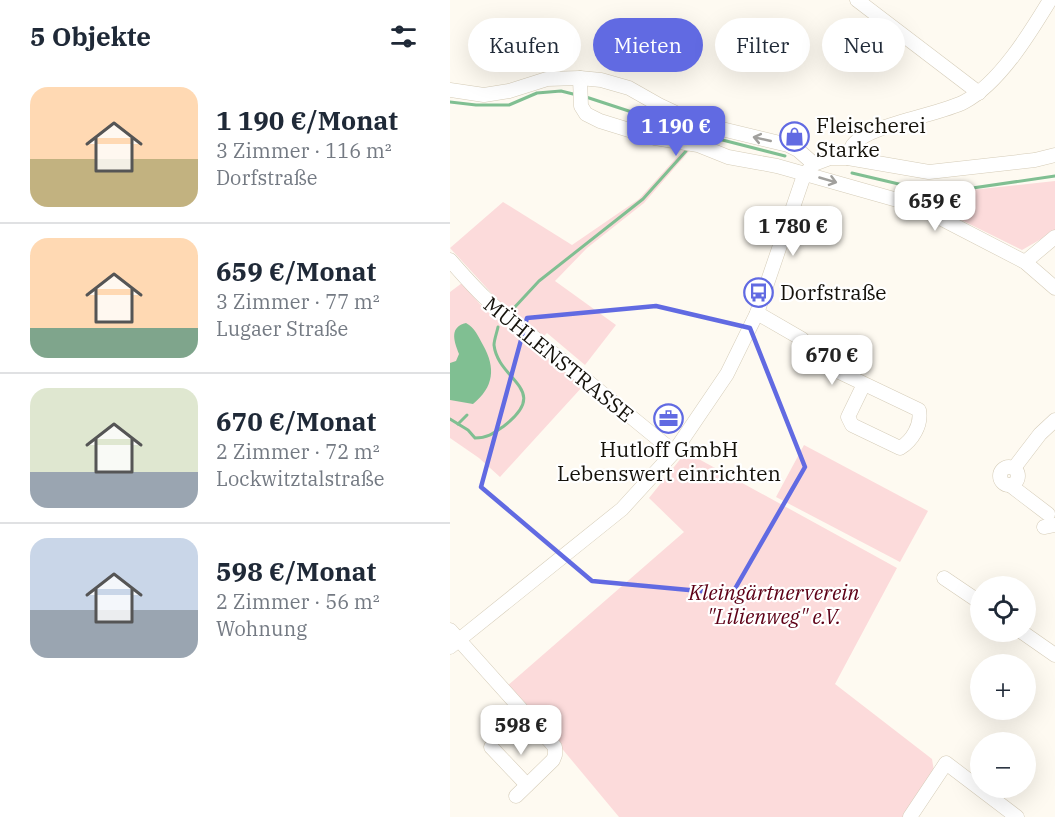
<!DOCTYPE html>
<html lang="de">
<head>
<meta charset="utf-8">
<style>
	body { margin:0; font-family:"IBM Plex Serif",serif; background:#f6f6f7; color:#1f2937; height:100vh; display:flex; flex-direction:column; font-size:22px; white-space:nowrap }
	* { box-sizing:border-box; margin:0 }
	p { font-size:20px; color:#747a83 }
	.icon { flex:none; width:33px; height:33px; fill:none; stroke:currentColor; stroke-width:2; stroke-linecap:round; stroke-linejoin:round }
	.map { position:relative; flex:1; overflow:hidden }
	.drawer { display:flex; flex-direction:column; background:#fff; width:450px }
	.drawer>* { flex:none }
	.hud { position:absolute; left:18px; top:18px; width:496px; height:54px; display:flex; gap:12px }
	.fabs { position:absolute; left:520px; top:576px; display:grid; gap:12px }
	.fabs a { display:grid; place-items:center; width:66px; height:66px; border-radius:50%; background:#fff; box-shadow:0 6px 24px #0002; font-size:30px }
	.price { position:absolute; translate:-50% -51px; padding:0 14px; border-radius:12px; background:#fff; color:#222; font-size:20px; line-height:39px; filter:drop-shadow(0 2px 3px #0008) }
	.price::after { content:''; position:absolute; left:50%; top:36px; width:18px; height:14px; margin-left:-9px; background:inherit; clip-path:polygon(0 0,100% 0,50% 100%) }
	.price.active { background:#616ae2; color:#fff }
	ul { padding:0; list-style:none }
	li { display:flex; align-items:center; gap:18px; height:150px; padding:0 30px }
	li+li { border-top:2px solid #e0e1e3 }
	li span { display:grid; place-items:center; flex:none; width:168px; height:120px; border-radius:18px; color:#555 }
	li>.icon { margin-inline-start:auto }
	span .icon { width:72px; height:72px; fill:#fffc; stroke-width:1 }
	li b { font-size:26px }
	h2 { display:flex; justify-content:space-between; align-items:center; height:72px; padding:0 30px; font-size:26px }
	.chip { padding:0 21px; border-radius:27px; background:#fff; box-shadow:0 6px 24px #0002; font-size:21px; line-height:54px }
	.chip.active { background:#616ae2; color:#fff }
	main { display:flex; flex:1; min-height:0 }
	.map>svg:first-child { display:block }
	.green { fill:#fcdbdb }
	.water { fill:#80bf92 }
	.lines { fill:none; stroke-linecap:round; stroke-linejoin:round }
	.stream { stroke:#80bf92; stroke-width:3 }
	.minor-casing { stroke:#d5ccb8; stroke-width:15 }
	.minor { stroke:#fff; stroke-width:14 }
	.oneway { stroke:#a1a09d }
	.marked { fill:none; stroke:#616ae2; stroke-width:4.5; stroke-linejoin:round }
	.labels { text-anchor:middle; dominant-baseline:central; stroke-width:4.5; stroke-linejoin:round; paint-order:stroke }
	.poi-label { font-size:21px; fill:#15120b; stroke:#fff; text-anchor:start }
	.street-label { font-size:21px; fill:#15120b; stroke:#fff }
	.park-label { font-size:21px; font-style:italic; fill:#5d0016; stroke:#fff }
</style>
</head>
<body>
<main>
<section class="drawer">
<h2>5 Objekte<svg class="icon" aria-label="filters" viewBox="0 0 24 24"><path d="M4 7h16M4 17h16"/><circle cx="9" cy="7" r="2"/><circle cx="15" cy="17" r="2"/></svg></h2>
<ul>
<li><span style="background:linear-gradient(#ffd9b3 60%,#c2b280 0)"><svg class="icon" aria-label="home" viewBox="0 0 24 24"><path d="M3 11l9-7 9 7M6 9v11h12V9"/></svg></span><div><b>1 190 €/Monat</b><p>3 Zimmer · 116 m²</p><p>Dorfstraße</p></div></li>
<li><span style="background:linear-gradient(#ffd9b3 75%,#7fa58c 0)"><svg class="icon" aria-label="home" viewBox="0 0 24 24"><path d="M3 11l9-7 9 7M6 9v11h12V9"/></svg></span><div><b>659 €/Monat</b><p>3 Zimmer · 77 m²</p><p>Lugaer Straße</p></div></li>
<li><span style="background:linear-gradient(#dfe7d0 70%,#9aa5b1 0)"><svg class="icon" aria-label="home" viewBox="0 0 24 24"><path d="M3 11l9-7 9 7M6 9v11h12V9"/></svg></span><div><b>670 €/Monat</b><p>2 Zimmer · 72 m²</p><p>Lockwitztalstraße</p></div></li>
<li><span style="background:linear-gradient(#c9d6e8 60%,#9aa5b1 0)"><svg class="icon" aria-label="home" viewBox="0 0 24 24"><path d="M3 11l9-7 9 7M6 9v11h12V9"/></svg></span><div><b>598 €/Monat</b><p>2 Zimmer · 56 m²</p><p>Wohnung</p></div></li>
</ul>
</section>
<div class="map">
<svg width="605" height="817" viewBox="0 0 605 817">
	<rect width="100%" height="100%" fill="#fefaf1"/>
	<g class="green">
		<path d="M235,148L241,149L194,203L137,248L105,281L166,325L135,365L97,333L92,338L56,309L0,248L53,202L122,245L189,199Z"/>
		<path d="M605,181V231L572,250L477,203L493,193Z"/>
		<path d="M12,283L34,309L133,386L50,477L29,458L0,438V292Z"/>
		<path d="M354,445L478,511L450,562L326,497Z"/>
		<path d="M236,452L447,568L385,684L482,759L484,771L455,817H169L109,745L57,686L234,532L199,498Z"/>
	</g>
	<path class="water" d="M16,323C25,328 28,336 33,345C46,368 44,387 23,404L0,400V363L6,361L9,354C3,339 0,327 16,323Z"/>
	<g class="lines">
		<g class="stream">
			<path d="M136,97L249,134L335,156"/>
			<path d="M0,102L26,105H59L87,93L111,91L127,95"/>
			<path d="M402,173L453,185L502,191L605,176"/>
			<path d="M63,309L89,281L193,199L236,151"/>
			<path d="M0,419L18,430L25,438C38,438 44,433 54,426C102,389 48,381 44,345C44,340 47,332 48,327"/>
			<path d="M8,424L17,415"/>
		</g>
		<defs>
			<g id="minor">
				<path d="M407,0L529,93"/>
				<path d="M130,78L131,106L136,114L150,121L205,138L248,145L278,157L327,166L465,205L575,262L605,288"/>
				<path d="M0,90L34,95L59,91L97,79L130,78L151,80L179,88L209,105L247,123L338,145L348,150L364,164"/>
				<path d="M398,158C399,154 400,149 403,145C418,125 489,115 514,102C549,84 580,33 600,0"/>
				<path d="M0,260C26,290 43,308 76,331L224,452"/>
				<path d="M575,262L605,237"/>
				<path d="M307,313L352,339L365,354L383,369L469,410C472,425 462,441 450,448L402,425L398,417L414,384"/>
				<circle cx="559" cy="476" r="9"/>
				<path d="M564,468L590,434L605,420"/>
				<path d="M560,485L598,514"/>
				<path d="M594,527L605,525"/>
				<path d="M494,578L531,603"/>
				<path d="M0,630L105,747V755L103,760L66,796"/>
				<path d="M572,632L605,655"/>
				<path d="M0,647L172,509L224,452L277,374L307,313L352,181L355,174L364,164L380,158H398L479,172L585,160L605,155"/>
				<path d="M41,747L77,785"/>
				<path d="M460,817L496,763L567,817"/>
			</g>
		</defs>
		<use href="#minor" class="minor-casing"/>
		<use href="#minor" class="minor"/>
	</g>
	<defs><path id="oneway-shaft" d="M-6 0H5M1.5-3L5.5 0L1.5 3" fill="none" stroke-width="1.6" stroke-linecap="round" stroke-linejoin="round" transform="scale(1.5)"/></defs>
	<g class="oneway">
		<use href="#oneway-shaft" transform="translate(312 139) rotate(-167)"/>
		<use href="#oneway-shaft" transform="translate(378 180) rotate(16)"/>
	</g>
	<path class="marked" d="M206,306L300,328L355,467L282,594L142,581L31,487L77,318Z"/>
	<defs>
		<symbol id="shop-ring" viewBox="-11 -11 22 22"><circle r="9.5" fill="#fff" stroke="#616ae2" stroke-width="1.5"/><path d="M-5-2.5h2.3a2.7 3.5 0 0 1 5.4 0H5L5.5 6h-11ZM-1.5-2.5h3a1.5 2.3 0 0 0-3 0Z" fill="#616ae2"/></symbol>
		<symbol id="bus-ring" viewBox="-11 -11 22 22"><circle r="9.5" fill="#fff" stroke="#616ae2" stroke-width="1.5"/><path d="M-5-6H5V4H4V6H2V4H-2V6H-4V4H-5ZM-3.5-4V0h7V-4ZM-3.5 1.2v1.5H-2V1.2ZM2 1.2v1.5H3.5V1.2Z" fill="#616ae2"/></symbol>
		<symbol id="office-ring" viewBox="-11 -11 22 22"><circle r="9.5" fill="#fff" stroke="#616ae2" stroke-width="1.5"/><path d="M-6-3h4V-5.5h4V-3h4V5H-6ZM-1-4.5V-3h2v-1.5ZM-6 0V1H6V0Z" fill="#616ae2"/></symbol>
	</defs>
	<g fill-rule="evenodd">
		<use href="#shop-ring" x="328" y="120" width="33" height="33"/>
		<use href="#bus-ring" x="292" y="276" width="33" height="33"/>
		<use href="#office-ring" x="202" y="402" width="33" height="33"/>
	</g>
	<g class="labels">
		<g class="poi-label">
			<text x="366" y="125">Fleischerei<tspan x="366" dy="24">Starke</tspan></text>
			<text x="330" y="292">Dorfstraße</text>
			<text x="219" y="449" text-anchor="middle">Hutloff GmbH<tspan x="219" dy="24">Lebenswert einrichten</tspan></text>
		</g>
		<g class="street-label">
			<text transform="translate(109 359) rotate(39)">MÜHLENSTRASSE</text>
		</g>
		<g class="park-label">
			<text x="324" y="592">Kleingärtnerverein<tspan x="324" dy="24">"Lilienweg" e.V.</tspan></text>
		</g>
	</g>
</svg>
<div class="fabs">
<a><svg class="icon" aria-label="locate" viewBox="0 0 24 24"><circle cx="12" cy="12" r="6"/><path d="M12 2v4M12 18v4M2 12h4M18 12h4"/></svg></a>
<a>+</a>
<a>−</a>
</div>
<b class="price active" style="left:226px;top:157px">1 190 €</b>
<b class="price" style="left:485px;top:232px">659 €</b>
<b class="price" style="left:343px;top:257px">1 780 €</b>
<b class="price" style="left:382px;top:386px">670 €</b>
<b class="price" style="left:71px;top:756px">598 €</b>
<div class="hud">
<a class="chip">Kaufen</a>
<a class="chip active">Mieten</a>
<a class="chip">Filter</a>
<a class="chip">Neu</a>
</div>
</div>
</main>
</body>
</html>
